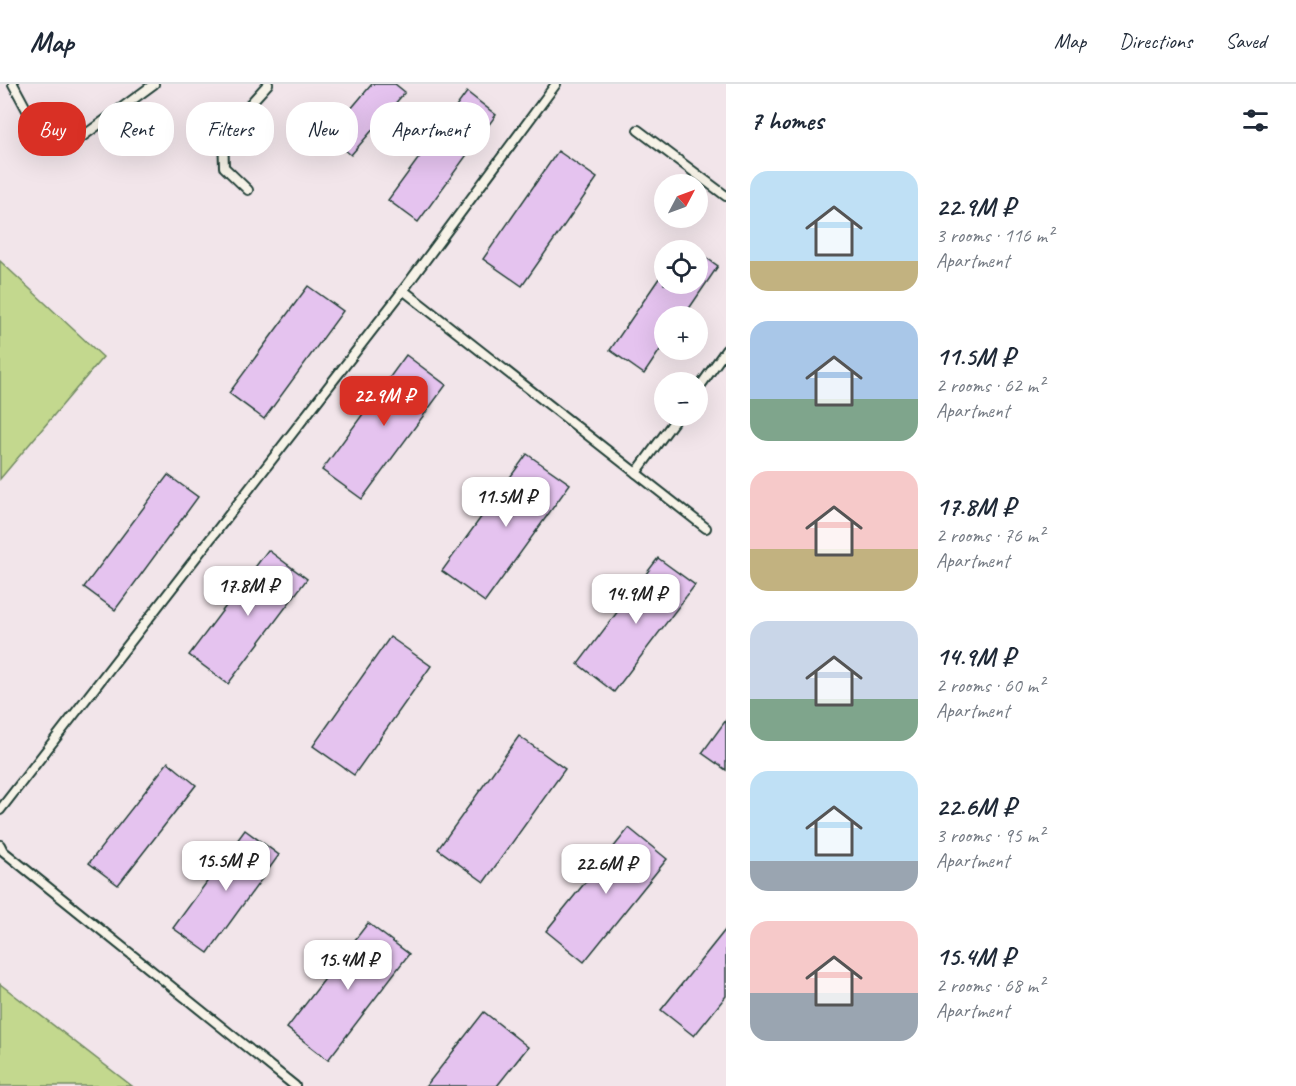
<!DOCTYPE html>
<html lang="en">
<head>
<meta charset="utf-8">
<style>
	body { margin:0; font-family:Caveat,sans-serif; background:#f6f6f7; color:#1f2937; height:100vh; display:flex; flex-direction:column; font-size:22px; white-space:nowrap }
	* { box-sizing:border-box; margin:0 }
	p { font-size:20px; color:#747a83 }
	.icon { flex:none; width:33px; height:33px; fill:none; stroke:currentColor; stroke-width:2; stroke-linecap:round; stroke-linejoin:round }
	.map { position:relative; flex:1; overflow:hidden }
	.sheet { display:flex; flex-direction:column; background:#fff; width:570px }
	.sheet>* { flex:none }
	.banner { position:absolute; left:18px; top:18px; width:570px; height:54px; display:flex; gap:12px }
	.needle { width:39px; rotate:49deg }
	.tools { position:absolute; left:654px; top:90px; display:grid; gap:12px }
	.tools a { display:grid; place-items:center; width:54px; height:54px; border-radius:50%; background:#fff; box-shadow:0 6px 24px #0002; font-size:30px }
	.price { position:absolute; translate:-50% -51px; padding:0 14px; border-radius:12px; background:#fff; color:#222; font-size:20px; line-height:39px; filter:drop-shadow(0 2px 3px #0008) }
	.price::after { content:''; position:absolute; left:50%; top:36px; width:18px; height:14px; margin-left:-9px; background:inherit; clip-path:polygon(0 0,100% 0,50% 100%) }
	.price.current { background:#d93025; color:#fff }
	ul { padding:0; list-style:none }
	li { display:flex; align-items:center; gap:18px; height:150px; padding:0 24px }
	li span { display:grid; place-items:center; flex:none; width:168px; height:120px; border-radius:18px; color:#555 }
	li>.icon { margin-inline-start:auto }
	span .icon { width:72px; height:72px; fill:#fffc; stroke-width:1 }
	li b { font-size:26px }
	h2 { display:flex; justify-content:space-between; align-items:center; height:72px; padding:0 24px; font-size:26px }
	.chip { padding:0 21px; border-radius:24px; background:#fff; box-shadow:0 6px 24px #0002; font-size:21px; line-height:54px }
	.chip.current { background:#d93025; color:#fff }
	header { display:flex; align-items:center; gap:36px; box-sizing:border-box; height:84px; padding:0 30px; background:#fff; border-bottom:2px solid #e0e1e3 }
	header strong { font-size:28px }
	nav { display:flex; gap:33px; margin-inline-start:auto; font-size:21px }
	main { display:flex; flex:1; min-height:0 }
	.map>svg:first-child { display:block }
	.green { fill:#c3d88e; stroke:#718a61; stroke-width:1.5 }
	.building { fill:#e5c3ef; stroke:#1f3d34; stroke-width:1.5 }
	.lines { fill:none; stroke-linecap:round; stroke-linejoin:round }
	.lane-casing { stroke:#1f3d34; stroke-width:12 }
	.lane { stroke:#f7f3e8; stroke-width:8 }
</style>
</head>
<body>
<header>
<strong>Map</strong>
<nav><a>Map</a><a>Directions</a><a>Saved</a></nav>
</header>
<main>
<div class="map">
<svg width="726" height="1002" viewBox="0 0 726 1002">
	<rect width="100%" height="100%" fill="#f2e5ea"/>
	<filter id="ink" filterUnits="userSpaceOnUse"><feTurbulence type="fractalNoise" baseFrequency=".0167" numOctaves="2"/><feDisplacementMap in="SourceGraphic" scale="12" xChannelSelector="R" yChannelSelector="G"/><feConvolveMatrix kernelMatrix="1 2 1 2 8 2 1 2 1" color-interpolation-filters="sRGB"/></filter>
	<g filter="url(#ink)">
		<g class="green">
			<path d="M0,177L103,273L0,395Z"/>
			<path d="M0,900L132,1002H0Z"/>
		</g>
		<g class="building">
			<path d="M372,0H395L405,8L351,71L328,52Z"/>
			<path d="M467,8L496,31L418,138L388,116Z"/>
			<path d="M558,67L597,94L522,202L483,175Z"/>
			<path d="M684,159L695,166H679Z"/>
			<path d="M698,168L718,182L684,232H664V260L644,290L610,266L664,187V200H698Z"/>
			<path d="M308,202L343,227L264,335L229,309Z"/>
			<path d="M406,271L446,301L362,415L322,386Z"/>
			<path d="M527,370L570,400L485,518L442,487Z"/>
			<path d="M168,391L198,413L115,526L84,503Z"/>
			<path d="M268,466L307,495L228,600L189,571Z"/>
			<path d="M658,474L695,501L614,608L578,580Z"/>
			<path d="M390,553L431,582L354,691L313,662Z"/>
			<path d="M726,636V686L702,669Z"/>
			<path d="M519,652L565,685L484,798L438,765Z"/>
			<path d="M168,678L196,701L118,801L89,779Z"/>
			<path d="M629,744L667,775L584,878L546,847Z"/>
			<path d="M245,746L279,771L208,869L173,844Z"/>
			<path d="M368,839L409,870L328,976L287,944Z"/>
			<path d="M726,845V912L694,952L661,926Z"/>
			<path d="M484,928L528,963L497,1002H426Z"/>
		</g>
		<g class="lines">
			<defs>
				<g id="lane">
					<path d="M13,0L44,58L71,61L154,0"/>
					<path d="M638,46L726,112"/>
					<path d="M248,106L224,83L223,50L268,0"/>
					<path d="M403,206L706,444"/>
					<path d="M698,305L726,266"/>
					<path d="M636,389L678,332"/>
					<path d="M0,726L398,213L556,0"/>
					<path d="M0,761L3,767L295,1002"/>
				</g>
			</defs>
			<use href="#lane" class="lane-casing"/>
			<use href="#lane" class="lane"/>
		</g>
	</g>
</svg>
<div class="tools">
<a><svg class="needle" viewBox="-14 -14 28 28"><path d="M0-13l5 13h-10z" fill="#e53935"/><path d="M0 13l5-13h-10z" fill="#747a83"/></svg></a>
<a><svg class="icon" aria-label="locate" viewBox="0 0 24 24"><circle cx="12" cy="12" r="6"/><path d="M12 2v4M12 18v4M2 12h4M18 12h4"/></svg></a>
<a>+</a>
<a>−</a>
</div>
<b class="price current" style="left:384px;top:343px">22.9M ₽</b>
<b class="price" style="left:506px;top:444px">11.5M ₽</b>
<b class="price" style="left:248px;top:533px">17.8M ₽</b>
<b class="price" style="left:636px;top:541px">14.9M ₽</b>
<b class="price" style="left:226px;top:808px">15.5M ₽</b>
<b class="price" style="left:606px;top:811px">22.6M ₽</b>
<b class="price" style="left:348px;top:907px">15.4M ₽</b>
<div class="banner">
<a class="chip current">Buy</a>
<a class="chip">Rent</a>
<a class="chip">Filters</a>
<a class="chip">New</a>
<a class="chip">Apartment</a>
</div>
</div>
<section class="sheet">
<h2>7 homes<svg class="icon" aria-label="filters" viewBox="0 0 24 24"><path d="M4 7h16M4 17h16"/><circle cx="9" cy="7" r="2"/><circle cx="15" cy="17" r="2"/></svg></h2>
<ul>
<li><span style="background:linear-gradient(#bfe0f5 75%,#c2b280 0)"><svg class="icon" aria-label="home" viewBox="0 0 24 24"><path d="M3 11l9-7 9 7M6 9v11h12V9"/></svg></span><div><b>22.9M ₽</b><p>3 rooms · 116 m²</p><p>Apartment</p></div></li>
<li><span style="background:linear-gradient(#a9c7e8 65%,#7fa58c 0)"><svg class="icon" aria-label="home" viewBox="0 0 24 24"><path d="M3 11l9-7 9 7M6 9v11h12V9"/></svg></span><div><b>11.5M ₽</b><p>2 rooms · 62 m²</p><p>Apartment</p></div></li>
<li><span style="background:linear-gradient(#f6c9c9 65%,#c2b280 0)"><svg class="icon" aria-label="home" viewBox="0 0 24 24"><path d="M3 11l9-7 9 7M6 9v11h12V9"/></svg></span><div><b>17.8M ₽</b><p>2 rooms · 76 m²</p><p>Apartment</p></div></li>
<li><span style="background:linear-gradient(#c9d6e8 65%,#7fa58c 0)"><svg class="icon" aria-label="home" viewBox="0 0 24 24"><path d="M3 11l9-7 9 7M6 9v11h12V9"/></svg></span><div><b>14.9M ₽</b><p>2 rooms · 60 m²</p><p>Apartment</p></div></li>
<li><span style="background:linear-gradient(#bfe0f5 75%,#9aa5b1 0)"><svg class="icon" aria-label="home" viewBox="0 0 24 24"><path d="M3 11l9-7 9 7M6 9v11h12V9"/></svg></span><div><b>22.6M ₽</b><p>3 rooms · 95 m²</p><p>Apartment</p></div></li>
<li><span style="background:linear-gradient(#f6c9c9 60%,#9aa5b1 0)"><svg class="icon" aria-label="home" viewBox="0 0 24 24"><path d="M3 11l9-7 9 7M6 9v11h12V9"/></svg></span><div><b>15.4M ₽</b><p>2 rooms · 68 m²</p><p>Apartment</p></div></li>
</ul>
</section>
</main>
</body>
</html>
